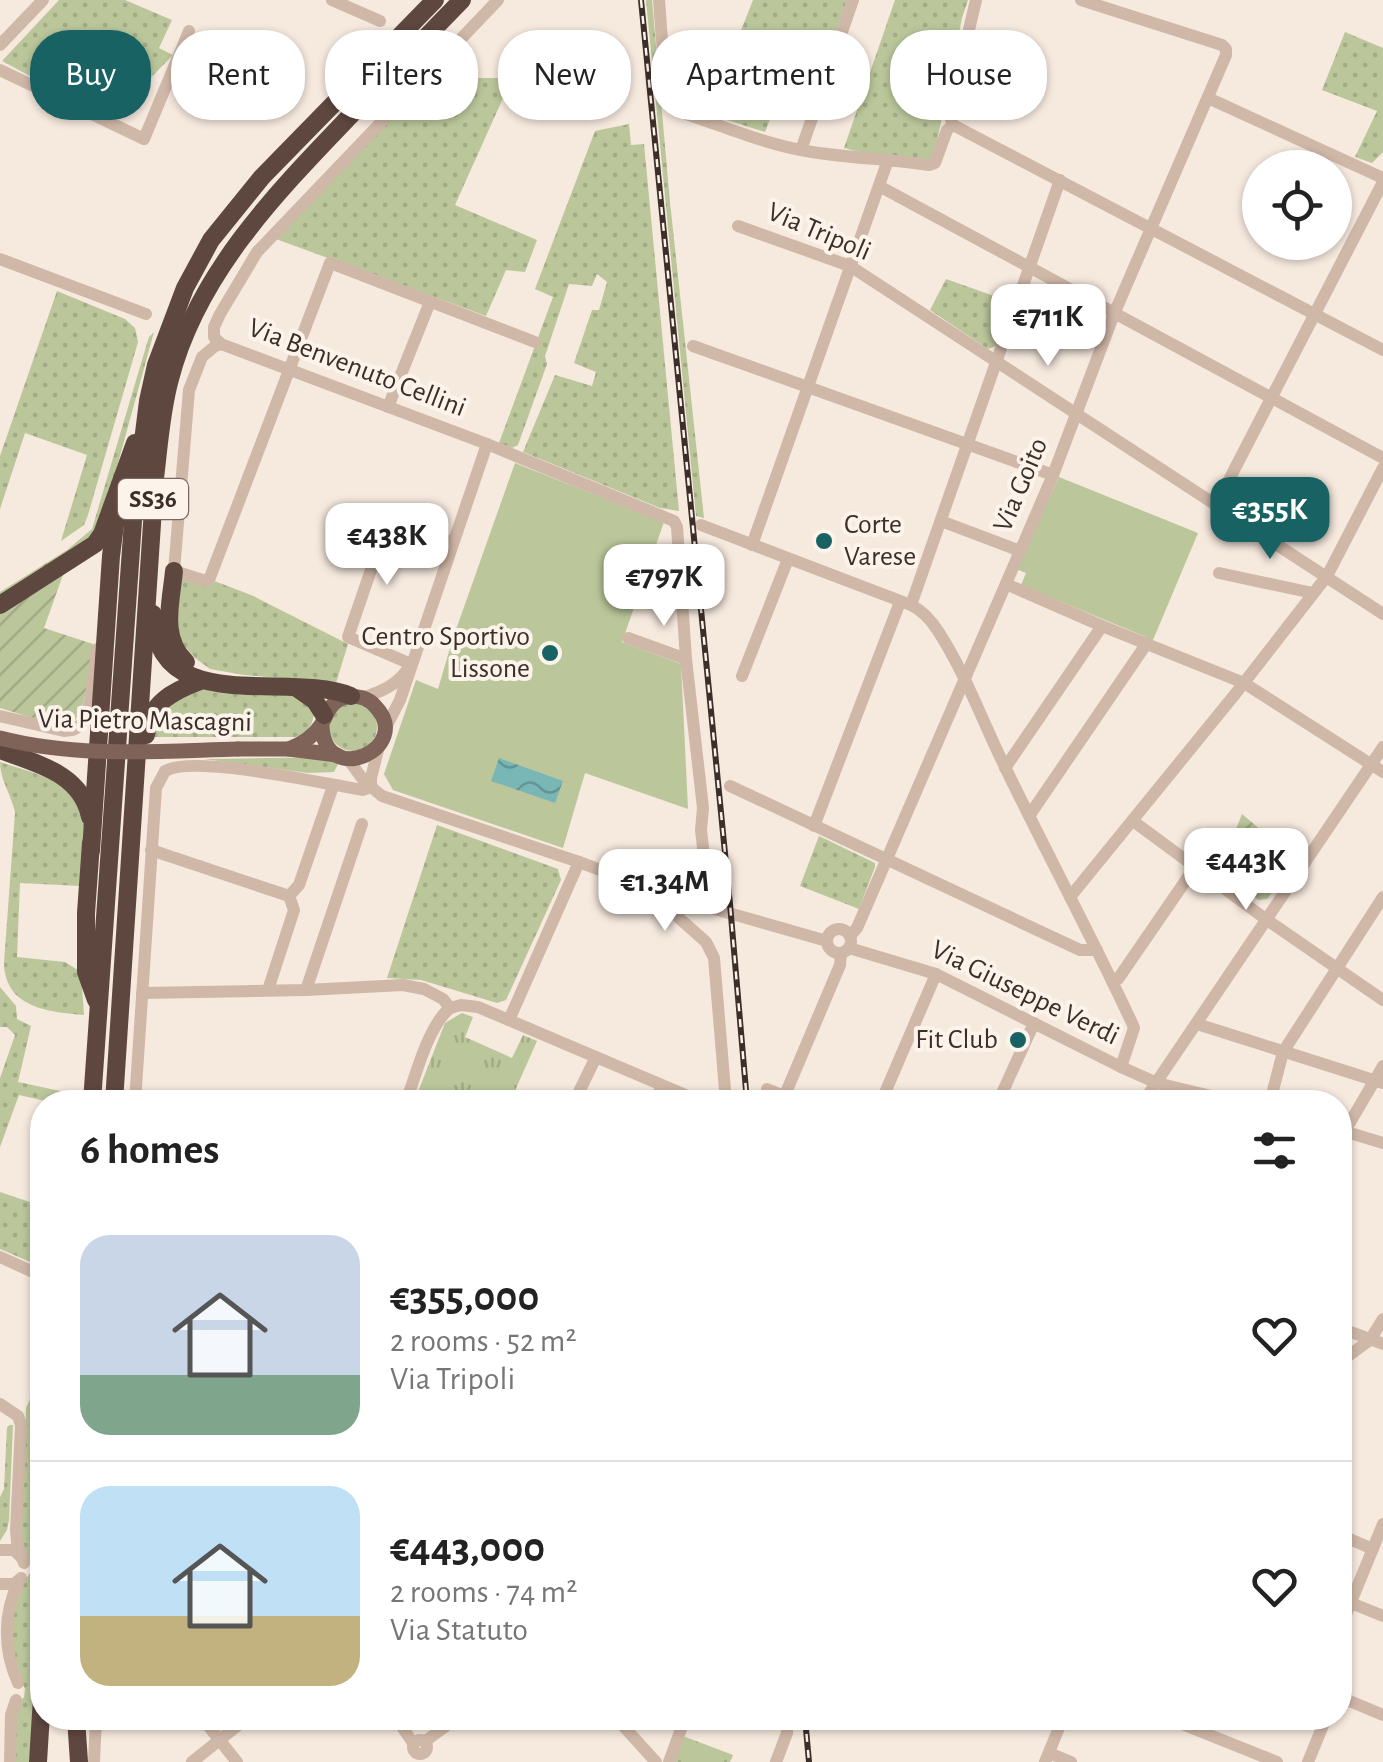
<!DOCTYPE html>
<html lang="en">
<head>
<meta charset="utf-8">
<style>
	body { margin:0; font-family:"Alegreya Sans",sans-serif; background:#f6f6f6; color:#222; height:100vh; display:flex; flex-direction:column; font-size:38px; white-space:nowrap }
	* { box-sizing:border-box; margin:0 }
	p { font-size:32px; color:#767676 }
	.icon { flex:none; width:55px; height:55px; fill:none; stroke:currentColor; stroke-width:2; stroke-linecap:round; stroke-linejoin:round }
	.map { position:relative; flex:1; overflow:hidden }
	.drawer { position:absolute; left:30px; top:1090px; width:1322px; height:640px; display:flex; flex-direction:column; background:#fff; border-radius:40px; box-shadow:0 2px 8px #0004 }
	.drawer>* { flex:none }
	.hud { position:absolute; left:30px; top:30px; width:1325px; height:90px; display:flex; gap:20px }
	.controls { position:absolute; left:1242px; top:150px; display:grid; gap:20px }
	.controls a { display:grid; place-items:center; width:110px; height:110px; border-radius:50%; background:#fff; box-shadow:0 2px 8px #0004; font-size:50px }
	.price { position:absolute; translate:-50% -85px; padding:0 22px; border-radius:20px; background:#fff; color:#222; font-size:32px; line-height:65px; filter:drop-shadow(0 2px 5px #0008) }
	.price::after { content:''; position:absolute; left:50%; top:60px; width:30px; height:22px; margin-left:-15px; background:inherit; clip-path:polygon(0 0,100% 0,50% 100%) }
	.price.active { background:#186263; color:#fff }
	ul { padding:0; list-style:none }
	li { display:flex; align-items:center; gap:30px; height:250px; padding:0 50px }
	li+li { border-top:2px solid #e0e0e0 }
	li span { display:grid; place-items:center; flex:none; width:280px; height:200px; border-radius:30px; color:#555 }
	li>.icon { margin-inline-start:auto }
	span .icon { width:120px; height:120px; fill:#fffc; stroke-width:1 }
	li b { font-size:42px }
	h2 { display:flex; justify-content:space-between; align-items:center; height:120px; padding:0 50px; font-size:42px }
	.tag { padding:0 35px; border-radius:40px; background:#fff; box-shadow:0 2px 8px #0004; font-size:35px; line-height:90px }
	.tag.active { background:#186263; color:#fff }
	.map>svg:first-child { display:block }
	.grass { fill:url(#grass-dots) }
	.park { fill:url(#park-tufts) }
	.garden { fill:url(#garden-furrows) }
	.pitch { fill:#bbc79b }
	.water { fill:url(#water-waves) }
	.lines { fill:none; stroke-linecap:round; stroke-linejoin:round }
	.minor { stroke:#d0b8a8; stroke-width:12 }
	.major { stroke:#7f6358; stroke-width:15 }
	.highway { stroke:#5e473f; stroke-width:18 }
	.rail-casing { stroke:#3c2e29; stroke-width:6 }
	.rail { stroke:#fcf3eb; stroke-width:2.5; stroke-dasharray:8; stroke-linecap:butt }
	.major-bridge { stroke:#7f6358; stroke-width:15 }
	.poi-dot { fill:#186263; stroke:#fcf3eb; stroke-width:4 }
	.labels { text-anchor:middle; dominant-baseline:central; stroke-width:8; stroke-linejoin:round; paint-order:stroke }
	.shield { fill:#fcf3eb; stroke:#766963; stroke-width:2.5 }
	.shield-label { font-size:25px; font-weight:bold; fill:#3c2e29 }
	.street-label { font-size:28px; fill:#3c2e29; stroke:#fcf3eb }
	.poi-label { font-size:28px; fill:#3c2e29; stroke:#fcf3eb; text-anchor:end }
</style>
</head>
<body>
<div class="map">
<svg width="1383" height="1762" viewBox="0 0 1383 1762">
	<defs>
		<pattern id="grass-dots" width="8" height="8" patternUnits="userSpaceOnUse" patternTransform="scale(2.5)"><rect width="8" height="8" fill="#bbc79b"/><path d="M2 2h.1M6 6h.1" fill="none" stroke="#a2ab86" stroke-width="1.8" stroke-linecap="round"/></pattern>
		<pattern id="park-tufts" width="24" height="20" patternUnits="userSpaceOnUse" patternTransform="scale(2.5)"><rect width="24" height="20" fill="#bbc79b"/><path d="M3 7l-1-3M5 7V3M7 7l1-3M15 17l-1-3M17 17v-4M19 17l1-3" fill="none" stroke="#a2ab86"/></pattern>
		<pattern id="garden-furrows" width="10" height="10" patternUnits="userSpaceOnUse" patternTransform="scale(2.5)"><rect width="10" height="10" fill="#bbc79b"/><path d="M-1 1l2-2M0 10L10 0M9 11l2-2" fill="none" stroke="#a2ab86"/></pattern>
		<pattern id="water-waves" width="16" height="10" patternUnits="userSpaceOnUse" patternTransform="scale(2.5)"><rect width="16" height="10" fill="#79b7b6"/><path d="M0 5q4-4 8 0t8 0" fill="none" stroke="#649594"/></pattern>
	</defs>
	<rect width="100%" height="100%" fill="#f6e9de"/>
	<g class="grass">
		<path d="M59,0H125L172,20L159,48L173,55L128,101L77,73L39,81L2,61Z"/>
		<path d="M646,0H652L670,202L704,518L696,516Z"/>
		<path d="M753,0H847L808,112L777,101L765,132L708,114Z"/>
		<path d="M895,0H968L962,18L933,162L867,154L844,148Z"/>
		<path d="M1345,32L1383,48V152L1372,163L1355,157L1377,111L1322,90Z"/>
		<path d="M438,71L454,78H512L455,205L537,240L525,272L506,270L486,316L276,239Z"/>
		<path d="M629,124L631,145L644,144L679,511L660,508L523,452L555,375L592,386L596,372L574,363L592,310H599L607,282L597,274L592,286L569,284L545,356L547,364L518,445L512,448L499,443L553,297L535,289L595,131Z"/>
		<path d="M946,279L1011,302L996,346L988,349L930,310Z"/>
		<path d="M57,291L125,319L135,328L138,342L88,515L84,525L61,541L87,455L25,433L0,509V456Z"/>
		<path d="M154,332L99,532L0,599V592L67,550L92,529L142,360L149,337Z"/>
		<path d="M183,569L251,595L348,644L336,683L244,675L210,669L195,658L177,637L180,574Z"/>
		<path d="M198,688L301,695L314,710C314,725 308,732 295,737H151C159,704 170,702 198,688Z"/>
		<circle cx="353" cy="727" r="24"/>
		<path d="M329,757L338,764L334,772L308,773L204,759Z"/>
		<path d="M0,762C32,773 80,781 85,822C88,842 82,866 81,886L20,883L17,957L65,962L81,972L84,1015C49,1012 5,1008 4,963L15,812C11,794 0,780 0,762Z"/>
		<path d="M437,825L558,869L561,880L506,1000L497,1003L421,980L387,978Z"/>
		<path d="M819,836L875,863V867L859,909L800,886Z"/>
		<path d="M0,987L16,1006L17,1019L31,1026L18,1082L65,1092V1102H50L19,1095L0,1147V1078L15,1035L7,1027H0Z"/>
		<path d="M0,1192L42,1206V1267L0,1249Z"/>
		<path d="M42,1372V1618L32,1762H15V1707L24,1697L25,1689L12,1661L13,1610L21,1588L31,1571L30,1563L20,1538L26,1408Z"/>
		<path d="M10,1425H13L9,1520L7,1530L0,1541V1497L4,1489L7,1427Z"/>
	</g>
	<g class="park">
		<path d="M462,1013L473,1017L465,1037L512,1058L523,1035L537,1041L510,1102H414L445,1023Z"/>
		<path d="M683,1736L733,1755L730,1762H674Z"/>
	</g>
	<g class="garden">
		<path d="M64,572L44,628L93,644C89,667 88,711 70,726L39,720L0,708V611Z"/>
		<path d="M1242,814L1293,857L1294,862L1267,899L1259,900L1218,874Z"/>
	</g>
	<g class="pitch">
		<path d="M515,463L664,522L622,642L681,664L688,809L585,773L563,848L393,790L384,774L416,680L438,689L453,638Z"/>
		<path d="M1059,477L1198,533L1153,640L1021,585L1026,573L1016,569Z"/>
	</g>
	<path class="water" d="M499,758L563,781L555,803L491,781Z"/>
	<g class="lines">
		<g class="minor">
			<path d="M332,0L380,21"/>
			<path d="M498,0L257,252L220,314L214,327V337L221,344L487,444L674,521L677,527L686,659L703,808L701,830L707,882"/>
			<path d="M659,0L666,95L671,103L686,114C725,127 765,144 806,151C847,158 888,159 929,165L935,163L947,130L953,125"/>
			<path d="M976,0L949,114L953,125L1383,350"/>
			<path d="M0,45L43,0"/>
			<path d="M0,70L144,139L189,31"/>
			<path d="M1208,98L1383,178"/>
			<path d="M801,150L853,0"/>
			<path d="M879,186L1383,458"/>
			<path d="M738,226L850,266L1383,614"/>
			<path d="M0,259L146,314"/>
			<path d="M221,344L215,346L202,357L189,390L174,571L206,581L209,580L330,263L535,342"/>
			<path d="M693,346L1053,475"/>
			<path d="M388,407L430,302"/>
			<path d="M1217,503L1383,182"/>
			<path d="M941,521L1020,551"/>
			<path d="M701,525L911,605C923,611 931,620 938,631C966,674 983,723 1006,769C1047,854 1092,937 1132,1023L1134,1028L1121,1067"/>
			<path d="M752,545L888,160"/>
			<path d="M1219,573L1313,593"/>
			<path d="M1006,584L1102,626L1244,683L1383,772"/>
			<path d="M911,605L1060,180"/>
			<path d="M628,638L686,659"/>
			<path d="M411,664L348,637L386,526L393,524L452,542"/>
			<path d="M742,676L788,559"/>
			<path d="M362,698C380,692 396,686 407,670"/>
			<path d="M0,716L64,731C72,730 74,731 80,725C93,710 94,668 97,649"/>
			<path d="M385,729L400,700L487,444"/>
			<path d="M348,759L364,781L382,796L579,862L676,898L827,941"/>
			<path d="M1005,768L1102,626"/>
			<path d="M730,786L1080,950H1097"/>
			<path d="M371,787V778L379,746"/>
			<path d="M1029,816L1147,643"/>
			<path d="M1133,821L1267,920L1383,1000"/>
			<path d="M814,826L900,602"/>
			<path d="M151,850L289,896L294,910L268,990"/>
			<path d="M289,896L299,885L333,786"/>
			<path d="M1070,897L1236,693L1327,576L1383,468"/>
			<path d="M676,898L679,918L706,942L714,958L726,1102"/>
			<circle cx="839" cy="941" r="12"/>
			<path d="M850,936L857,928L1053,475L1114,314L1226,55V49L1222,45L1081,0"/>
			<path d="M849,948L936,974L1121,1067L1157,1083L1236,1102"/>
			<path d="M1113,981L1118,979L1195,867"/>
			<path d="M306,990L362,824"/>
			<path d="M142,993L306,990L403,985L424,989L443,999L450,1008"/>
			<path d="M450,1008L461,1005L478,1007L702,1102"/>
			<path d="M509,1020L579,862"/>
			<path d="M1197,1024L1383,1083"/>
			<path d="M767,1089L799,1102"/>
			<path d="M135,1102L156,788L165,771C195,754 324,784 363,790L371,787"/>
			<path d="M406,1102C416,1075 428,1026 450,1008"/>
			<path d="M574,1102L596,1057"/>
			<path d="M654,1102L662,1086"/>
			<path d="M782,1102L840,965L841,953"/>
			<path d="M881,1102L936,974"/>
			<path d="M998,1102L1034,1023"/>
			<path d="M1143,1102L1383,747"/>
			<path d="M1270,1102L1283,1052L1383,897"/>
			<path d="M1340,1130L1383,1143"/>
			<path d="M1340,1145L1345,1131L1383,1066"/>
			<path d="M0,1257L42,1276"/>
			<path d="M1340,1328L1383,1344"/>
			<path d="M1340,1362L1370,1340L1383,1319"/>
			<path d="M0,1404L18,1416L21,1425L16,1530L17,1542L24,1563"/>
			<path d="M1340,1535L1373,1549"/>
			<path d="M0,1550H14L23,1559"/>
			<path d="M0,1584H14L21,1578"/>
			<path d="M1351,1603L1383,1616"/>
			<path d="M1340,1629L1383,1524"/>
			<path d="M18,1683C3,1650 3,1613 19,1581"/>
			<path d="M1340,1697L1383,1715"/>
			<path d="M202,1718L237,1762"/>
			<path d="M396,1718L413,1743"/>
			<path d="M616,1718L656,1762"/>
			<path d="M1167,1718L1277,1762"/>
			<circle cx="420" cy="1747" r="7"/>
			<path d="M424,1742L457,1718"/>
			<path d="M1049,1753L1071,1762"/>
			<path d="M10,1762L11,1715L16,1700"/>
			<path d="M94,1762L96,1718"/>
			<path d="M192,1762L247,1718"/>
			<path d="M669,1762L685,1718"/>
			<path d="M776,1762L787,1733L788,1718"/>
			<path d="M1045,1762L1063,1718"/>
			<path d="M1308,1762L1326,1718"/>
		</g>
		<g class="major">
			<path d="M238,749H289L337,755"/>
			<path d="M289,749C301,744 314,736 321,725C328,713 330,701 346,697C357,695 368,698 375,706C416,748 322,791 322,723"/>
		</g>
		<g class="highway">
			<path d="M174,571C171,603 160,638 186,662"/>
			<path d="M0,605L95,544L102,534L135,443"/>
			<path d="M153,614C156,719 288,670 351,696"/>
			<path d="M298,689L315,701L324,715"/>
			<path d="M146,735C149,703 173,691 200,681"/>
			<path d="M0,750C37,764 81,773 90,817"/>
			<path d="M91,843L86,913V972L96,1000"/>
			<path d="M91,851L111,556L120,485"/>
			<path d="M92,1102L133,521L148,401L156,365L185,288L211,240L262,177L435,0"/>
			<path d="M114,1102L155,478C159,446 161,411 170,379C197,274 277,192 350,116C387,77 424,39 462,0"/>
			<path d="M76,1718L79,1762"/>
			<path d="M38,1762L42,1697"/>
		</g>
		<defs>
			<g id="rail">
				<path d="M641,0L730,904L747,1102"/>
				<path d="M805,1718L809,1762"/>
			</g>
		</defs>
		<use href="#rail" class="rail-casing"/>
		<use href="#rail" class="rail"/>
		<path class="major-bridge" d="M0,738C77,758 159,751 238,749"/>
	</g>
	<g class="poi-dot">
		<circle cx="824" cy="541" r="10"/>
		<circle cx="550" cy="653" r="10"/>
		<circle cx="1018" cy="1040" r="10"/>
	</g>
	<g class="labels">
		<rect class="shield" x="118" y="479" width="70" height="40" rx="8"/>
		<g class="shield-label">
			<text x="153" y="499">SS36</text>
		</g>
		<g class="street-label">
			<text transform="translate(819 232) rotate(23)">Via Tripoli</text>
			<text transform="translate(357 368) rotate(21)">Via Benvenuto Cellini</text>
			<text transform="translate(1021 485) rotate(-67)">Via Goito</text>
			<text transform="translate(145 721) rotate(1)">Via Pietro Mascagni</text>
			<text transform="translate(1025 993) rotate(26)">Via Giuseppe Verdi</text>
		</g>
		<g class="poi-label">
			<text x="844" y="525" text-anchor="start">Corte<tspan x="844" dy="32">Varese</tspan></text>
			<text x="530" y="637">Centro Sportivo<tspan x="530" dy="32">Lissone</tspan></text>
			<text x="998" y="1040">Fit Club</text>
		</g>
	</g>
</svg>
<div class="controls">
<a><svg class="icon" aria-label="locate" viewBox="0 0 24 24"><circle cx="12" cy="12" r="6"/><path d="M12 2v4M12 18v4M2 12h4M18 12h4"/></svg></a>
</div>
<b class="price" style="left:1048px;top:369px">€711K</b>
<b class="price active" style="left:1270px;top:562px">€355K</b>
<b class="price" style="left:387px;top:588px">€438K</b>
<b class="price" style="left:664px;top:629px">€797K</b>
<b class="price" style="left:1246px;top:913px">€443K</b>
<b class="price" style="left:665px;top:934px">€1.34M</b>
<div class="hud">
<a class="tag active">Buy</a>
<a class="tag">Rent</a>
<a class="tag">Filters</a>
<a class="tag">New</a>
<a class="tag">Apartment</a>
<a class="tag">House</a>
</div>
<section class="drawer">
<h2>6 homes<svg class="icon" aria-label="filters" viewBox="0 0 24 24"><path d="M4 7h16M4 17h16"/><circle cx="9" cy="7" r="2"/><circle cx="15" cy="17" r="2"/></svg></h2>
<ul>
<li><span style="background:linear-gradient(#c9d6e8 70%,#7fa58c 0)"><svg class="icon" aria-label="home" viewBox="0 0 24 24"><path d="M3 11l9-7 9 7M6 9v11h12V9"/></svg></span><div><b>€355,000</b><p>2 rooms · 52 m²</p><p>Via Tripoli</p></div><svg class="icon" aria-label="heart" viewBox="0 0 24 24"><path d="M12 20l-8-8c-3-5 5-10 8-4 3-6 11-1 8 4z"/></svg></li>
<li><span style="background:linear-gradient(#bfe0f5 65%,#c2b280 0)"><svg class="icon" aria-label="home" viewBox="0 0 24 24"><path d="M3 11l9-7 9 7M6 9v11h12V9"/></svg></span><div><b>€443,000</b><p>2 rooms · 74 m²</p><p>Via Statuto</p></div><svg class="icon" aria-label="heart" viewBox="0 0 24 24"><path d="M12 20l-8-8c-3-5 5-10 8-4 3-6 11-1 8 4z"/></svg></li>
</ul>
</section>
</div>
</body>
</html>
